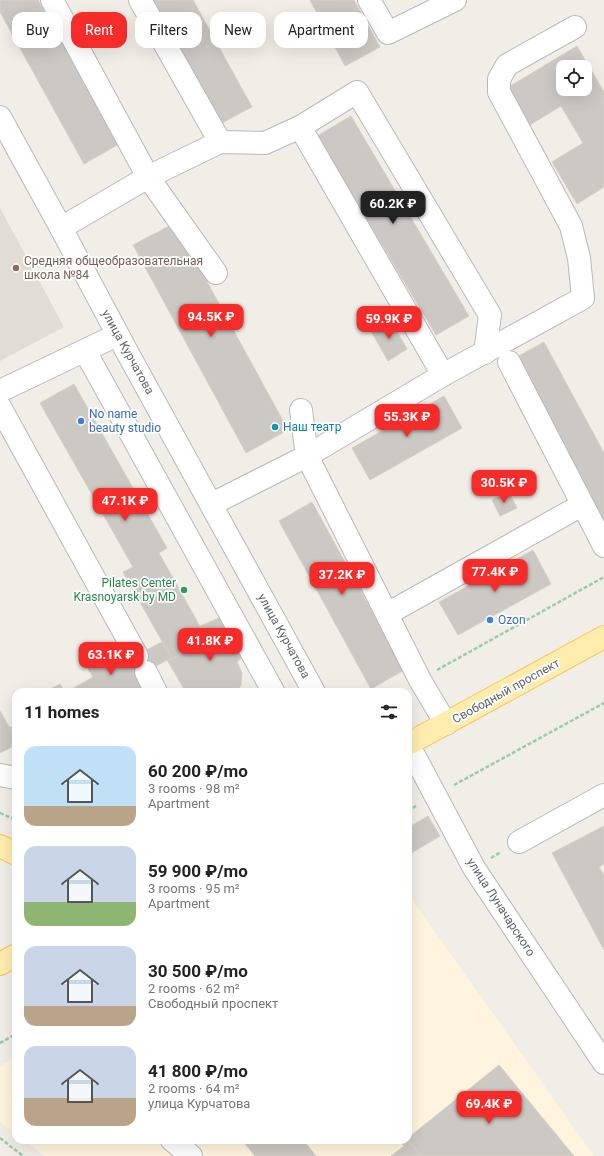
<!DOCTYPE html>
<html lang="en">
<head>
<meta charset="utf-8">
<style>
	body { margin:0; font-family:Roboto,sans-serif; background:#f6f6f6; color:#222; height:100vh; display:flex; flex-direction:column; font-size:15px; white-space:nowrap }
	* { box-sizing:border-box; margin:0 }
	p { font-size:13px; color:#767676 }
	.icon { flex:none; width:22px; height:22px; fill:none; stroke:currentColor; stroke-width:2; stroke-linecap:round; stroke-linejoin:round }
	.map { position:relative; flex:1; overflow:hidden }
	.side { position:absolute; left:12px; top:688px; width:400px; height:456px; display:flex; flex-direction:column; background:#fff; border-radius:12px; box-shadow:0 4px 16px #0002 }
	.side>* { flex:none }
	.top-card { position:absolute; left:12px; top:12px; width:400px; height:36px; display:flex; gap:8px }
	.fabs { position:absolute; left:556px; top:60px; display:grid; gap:8px }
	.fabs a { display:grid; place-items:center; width:36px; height:36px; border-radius:8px; background:#fff; box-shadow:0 4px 16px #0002; font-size:20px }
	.price { position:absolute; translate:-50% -34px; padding:0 9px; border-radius:8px; background:#f52c29; color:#fff; font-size:13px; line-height:26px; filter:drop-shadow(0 1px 2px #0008) }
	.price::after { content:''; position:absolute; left:50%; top:24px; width:12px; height:9px; margin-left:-6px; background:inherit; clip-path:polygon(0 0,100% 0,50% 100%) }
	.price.selected { background:#222; color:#fff }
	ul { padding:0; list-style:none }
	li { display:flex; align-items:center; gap:12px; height:100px; padding:0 12px }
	li span { display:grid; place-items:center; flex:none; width:112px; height:80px; border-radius:12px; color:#555 }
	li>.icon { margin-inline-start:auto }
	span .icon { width:48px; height:48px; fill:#fffc; stroke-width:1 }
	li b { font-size:17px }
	h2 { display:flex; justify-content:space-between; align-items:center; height:48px; padding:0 12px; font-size:17px }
	.chip { padding:0 14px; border-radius:12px; background:#fff; box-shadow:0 4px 16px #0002; font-size:14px; line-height:36px }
	.chip.selected { background:#f52c29; color:#fff }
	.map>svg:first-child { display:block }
	.commercial { fill:#fff5de }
	.education { fill:#e1ddd5 }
	.building { fill:#ccc9c4; stroke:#d7d0c4; fill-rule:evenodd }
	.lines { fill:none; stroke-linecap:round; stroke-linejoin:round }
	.minor-casing { stroke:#b7babe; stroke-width:24 }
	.major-casing { stroke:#fbc356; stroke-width:24 }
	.path { stroke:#9acca6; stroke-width:2.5; stroke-dasharray:4 2; stroke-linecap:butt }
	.minor { stroke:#fff; stroke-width:22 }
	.major { stroke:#ffedae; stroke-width:22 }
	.education-dot { fill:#8d6e63; stroke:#fff; stroke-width:1.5 }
	.shop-dot { fill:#3f7fe0; stroke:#fff; stroke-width:1.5 }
	.culture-dot { fill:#0f9aa8; stroke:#fff; stroke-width:1.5 }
	.leisure-dot { fill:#2e9e5b; stroke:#fff; stroke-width:1.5 }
	.labels { text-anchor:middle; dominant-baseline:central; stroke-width:3.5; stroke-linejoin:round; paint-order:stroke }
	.education-label { font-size:12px; fill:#785e54; stroke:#fff; text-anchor:start }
	.street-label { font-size:12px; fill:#5e6368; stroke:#fff }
	.shop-label { font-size:12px; fill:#366cbe; stroke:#fff; text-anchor:start }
	.culture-label { font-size:12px; fill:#0d838f; stroke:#fff; text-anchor:start }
	.leisure-label { font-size:12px; fill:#27864d; stroke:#fff; text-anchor:end }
</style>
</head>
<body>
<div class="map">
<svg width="604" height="1156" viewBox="0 0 604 1156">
	<rect width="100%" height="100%" fill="#f1eee7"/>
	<g class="commercial">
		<path d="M408,894L594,1156H44L24,1140H408Z"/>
		<path d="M16,1057V1134L0,1122V1066Z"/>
	</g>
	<path class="education" d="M0,208L64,327L0,361Z"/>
	<g class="building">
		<path d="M2,0H38L119,144L84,164L0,12V1Z"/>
		<path d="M149,0H193L252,107L218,125Z"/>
		<path d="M310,0H354L380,47L345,66Z"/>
		<path d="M577,46L604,92V187L577,204L552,162L583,143L561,106L530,125L507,88ZM563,67H585V89H563Z"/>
		<path d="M351,116L469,316L436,335L317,136Z"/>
		<path d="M175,223L288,430L246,453L133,245Z"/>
		<path d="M390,320L407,349L388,361L371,331Z"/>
		<path d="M544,342L604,453V527L513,359Z"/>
		<path d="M74,384L167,548L159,553L207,639L172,659L123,572L133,567L40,403Z"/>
		<path d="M444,396L462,428L370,480L352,448Z"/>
		<path d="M509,492L517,508L500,516L492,500Z"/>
		<path d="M312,502L404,670L371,689L279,521Z"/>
		<path d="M533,550L551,584L458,635L439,602Z"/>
		<path d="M221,617L242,657L237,662L242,673L241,685L237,692H186L167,660L172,659L207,639L200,626Z"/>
		<path d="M162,642L172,659L167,660L136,677L127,660Z"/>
		<path d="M120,649L145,692H67L93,677L87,667Z"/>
		<path d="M60,684L65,692H45Z"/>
		<path d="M0,711L16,739V745L0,753Z"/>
		<path d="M16,724V739L10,728Z"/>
		<path d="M428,816L440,836L408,855V828Z"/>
		<path d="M604,826V864L599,867L604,875V950L552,853Z"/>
		<path d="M499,1065L574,1156H421L408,1140V1138Z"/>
		<path d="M242,1140H303L316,1156H255Z"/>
		<path d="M405,1140H408L421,1156H391L404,1146L401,1143Z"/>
	</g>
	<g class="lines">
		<defs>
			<g id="minor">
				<path d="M52,0L148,177L216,273"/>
				<path d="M140,0L220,142"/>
				<path d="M369,0L388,33L455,0"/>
				<path d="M0,117L61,228L126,350L314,692"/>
				<path d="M300,127L443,375"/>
				<path d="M61,228L148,177L220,142L265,143L300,127L357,92L490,315L485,353"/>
				<path d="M85,351L273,691"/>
				<path d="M509,362L604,546"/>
				<path d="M0,391L117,335"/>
				<path d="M0,407L137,656"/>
				<path d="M301,410L307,456L420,680L446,724"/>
				<path d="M212,504L307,456L443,375L583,298L579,258L571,226L499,92V79L507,65L575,27"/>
				<path d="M387,614L582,505"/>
				<path d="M146,672L156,692"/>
				<path d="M408,744L474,868L604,1063"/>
				<path d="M0,775L16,778"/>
				<path d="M519,842L604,795"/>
				<path d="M172,1140L191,1156"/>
			</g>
			<g id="major">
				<path d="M408,744L604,637"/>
				<path d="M0,846L16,854"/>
				<path d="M0,964L16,955"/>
			</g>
		</defs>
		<use href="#minor" class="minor-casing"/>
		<use href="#major" class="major-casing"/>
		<g class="path">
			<path d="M437,670L604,577"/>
			<path d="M454,785L604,703"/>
			<path d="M408,811L416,806"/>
			<path d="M0,813L16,820"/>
			<path d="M491,858L501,852"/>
			<path d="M0,1043L16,1034"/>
			<path d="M0,1138L23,1156"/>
		</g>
		<use href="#minor" class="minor"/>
		<use href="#major" class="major"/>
	</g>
	<circle class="education-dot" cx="16" cy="268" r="4"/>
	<g class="shop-dot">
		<circle cx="81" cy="421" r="4"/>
		<circle cx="490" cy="620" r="4"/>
	</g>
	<circle class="culture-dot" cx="275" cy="427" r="4"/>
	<circle class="leisure-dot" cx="184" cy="590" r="4"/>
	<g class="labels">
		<g class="education-label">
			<text x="24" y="261">Средняя общеобразовательная<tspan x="24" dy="14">школа №84</tspan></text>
		</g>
		<g class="street-label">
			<text transform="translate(128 352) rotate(61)">улица Курчатова</text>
			<text transform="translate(284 636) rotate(61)">улица Курчатова</text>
			<text transform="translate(506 691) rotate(-29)">Свободный проспект</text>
			<text transform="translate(501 907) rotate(57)">улица Луначарского</text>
		</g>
		<g class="shop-label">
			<text x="89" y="414">No name<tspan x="89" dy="14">beauty studio</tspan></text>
			<text x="498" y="620">Ozon</text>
		</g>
		<g class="culture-label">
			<text x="283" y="427">Наш театр</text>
		</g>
		<g class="leisure-label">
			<text x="176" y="583">Pilates Center<tspan x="176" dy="14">Krasnoyarsk by MD</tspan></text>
		</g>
	</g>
</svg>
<div class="fabs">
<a><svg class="icon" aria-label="locate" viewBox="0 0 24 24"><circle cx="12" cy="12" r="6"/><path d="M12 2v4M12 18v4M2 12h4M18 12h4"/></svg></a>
</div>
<b class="price selected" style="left:393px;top:225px">60.2K ₽</b>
<b class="price" style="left:211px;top:338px">94.5K ₽</b>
<b class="price" style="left:389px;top:340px">59.9K ₽</b>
<b class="price" style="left:407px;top:438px">55.3K ₽</b>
<b class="price" style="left:504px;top:504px">30.5K ₽</b>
<b class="price" style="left:125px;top:522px">47.1K ₽</b>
<b class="price" style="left:495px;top:593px">77.4K ₽</b>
<b class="price" style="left:342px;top:596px">37.2K ₽</b>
<b class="price" style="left:210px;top:662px">41.8K ₽</b>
<b class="price" style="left:111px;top:676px">63.1K ₽</b>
<b class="price" style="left:489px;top:1125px">69.4K ₽</b>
<div class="top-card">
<a class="chip">Buy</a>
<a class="chip selected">Rent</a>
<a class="chip">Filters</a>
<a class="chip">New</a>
<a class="chip">Apartment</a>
</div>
<section class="side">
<h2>11 homes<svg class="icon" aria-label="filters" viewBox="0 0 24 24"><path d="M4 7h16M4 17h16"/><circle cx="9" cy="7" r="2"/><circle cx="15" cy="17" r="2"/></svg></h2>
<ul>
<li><span style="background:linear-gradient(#bfe0f5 75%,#b9a48a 0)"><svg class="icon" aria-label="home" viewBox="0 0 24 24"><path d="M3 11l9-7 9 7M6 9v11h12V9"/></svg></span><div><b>60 200 ₽/mo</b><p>3 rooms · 98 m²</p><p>Apartment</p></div></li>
<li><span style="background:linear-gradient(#c9d6e8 70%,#8fb573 0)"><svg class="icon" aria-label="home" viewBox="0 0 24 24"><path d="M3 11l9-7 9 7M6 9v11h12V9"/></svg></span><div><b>59 900 ₽/mo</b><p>3 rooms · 95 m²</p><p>Apartment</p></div></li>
<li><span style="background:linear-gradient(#c9d6e8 75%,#b9a48a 0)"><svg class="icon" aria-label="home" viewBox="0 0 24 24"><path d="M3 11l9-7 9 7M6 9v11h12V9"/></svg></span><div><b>30 500 ₽/mo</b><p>2 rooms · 62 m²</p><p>Свободный проспект</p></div></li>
<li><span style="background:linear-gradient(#c9d6e8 65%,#b9a48a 0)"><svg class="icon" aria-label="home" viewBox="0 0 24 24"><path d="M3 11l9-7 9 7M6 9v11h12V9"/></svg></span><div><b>41 800 ₽/mo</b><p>2 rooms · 64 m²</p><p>улица Курчатова</p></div></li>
</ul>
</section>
</div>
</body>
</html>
